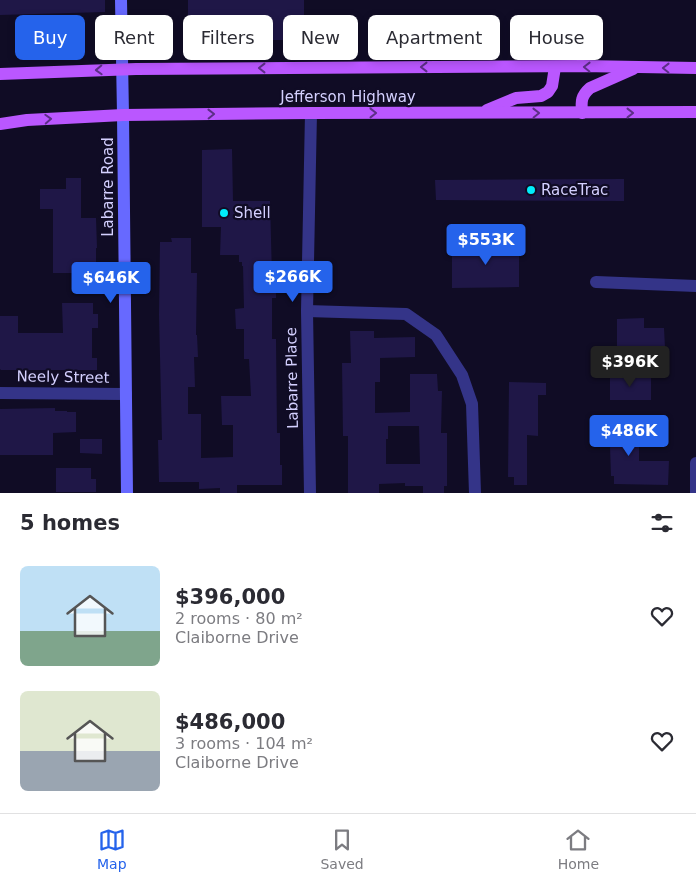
<!DOCTYPE html>
<html lang="en">
<head>
<meta charset="utf-8">
<style>
	body { margin:0; font-family:"DejaVu Sans",sans-serif; background:#f2f2f3; color:#2b2b33; height:100vh; display:flex; flex-direction:column; font-size:19px; white-space:nowrap }
	* { box-sizing:border-box; margin:0 }
	p { font-size:16px; color:#7c7c81 }
	.icon { flex:none; width:28px; height:28px; fill:none; stroke:currentColor; stroke-width:2; stroke-linecap:round; stroke-linejoin:round }
	.map { position:relative; height:493px; overflow:hidden }
	.side { display:flex; flex-direction:column; background:#fff; flex:1 }
	.side>* { flex:none }
	.top-card { position:absolute; left:15px; top:15px; width:666px; height:45px; display:flex; gap:10px }
	.price { position:absolute; translate:-50% -42px; padding:0 11px; border-radius:5px; background:#2563eb; color:#fff; font-size:16px; line-height:32px; filter:drop-shadow(0 1px 2px #0008) }
	.price::after { content:''; position:absolute; left:50%; top:30px; width:15px; height:11px; margin-left:-8px; background:inherit; clip-path:polygon(0 0,100% 0,50% 100%) }
	.price.selected { background:#222; color:#fff }
	ul { padding:0; list-style:none }
	li { display:flex; align-items:center; gap:15px; height:125px; padding:0 20px }
	li span { display:grid; place-items:center; flex:none; width:140px; height:100px; border-radius:8px; color:#555 }
	li>.icon { margin-inline-start:auto }
	span .icon { width:60px; height:60px; fill:#fffc; stroke-width:1 }
	li b { font-size:21px }
	h2 { display:flex; justify-content:space-between; align-items:center; height:60px; padding:0 20px; font-size:21px }
	.tag { padding:0 18px; border-radius:8px; background:#fff; box-shadow:0 2px 8px #0003; font-size:18px; line-height:45px }
	.tag.selected { background:#2563eb; color:#fff }
	.tab-bar { display:flex; justify-content:space-around; align-items:center; height:70px; border-top:1px solid #e1e1e2; background:#fff; font-size:14px; color:#7c7c81 }
	.tab-bar a { display:grid; justify-items:center; gap:2px }
	.tab-bar .selected { color:#2563eb }
	.map>svg:first-child { display:block }
	.building { fill:#1f1747; fill-rule:evenodd }
	.lines { fill:none; stroke-linecap:round; stroke-linejoin:round }
	.street { stroke:#343488; stroke-width:12 }
	.secondary { stroke:#6769ff; stroke-width:12 }
	.primary { stroke:#ba57ff; stroke-width:12 }
	.oneway { stroke:#5c2e87 }
	.poi-dot { fill:#00ecfb; stroke:#100c25; stroke-width:2 }
	.labels { text-anchor:middle; dominant-baseline:central; stroke-width:4.5; stroke-linejoin:round; paint-order:stroke }
	.street-label { font-size:15px; fill:#d4d0ff; stroke:#100c25 }
	.poi-label { font-size:15px; fill:#d4d0ff; stroke:#100c25; text-anchor:start }
</style>
</head>
<body>
<div class="map">
<svg width="696" height="493" viewBox="0 0 696 493">
	<rect width="100%" height="100%" fill="#100c25"/>
	<g class="building">
		<path d="M0,0H105V12L0,15Z"/>
		<path d="M188,0H304V34H291V40H257L258,43H188Z"/>
		<path d="M232,149L233,201H270L272,276H276V298H272V339H276L277,433H280V465H282V485H237V493H220V488L199,489V482H159L158,440H162L159,315L160,242H172L171,238H191V273H197L196,335H197L198,357H194L195,387H188V414H201V458L233,457V425H222L221,396H251L249,359H244V329H236L235,309L244,308L243,266H242V262H239V255H220L221,227H202V150Z"/>
		<path d="M66,178H81V218H96L97,248H96V273H53V209H40V189H66Z"/>
		<path d="M624,179V201L436,200L435,180Z"/>
		<path d="M519,244V287L452,288V245Z"/>
		<path d="M62,303H93V314H98V328H92V358H97V370H1L0,369V316H18V333H63Z"/>
		<path d="M644,318V328H664L665,348H617V319Z"/>
		<path d="M350,331H374V338L415,337V357L380,358V382H375V413L410,412V374H437L438,391H442L441,433H447V486H444V493H423V486H405V483L379,484V493H348V436H343L342,363H351ZM388,426H419L420,464H386V439H388Z"/>
		<rect x="610" y="377" width="41" height="23"/>
		<path d="M509,382L546,383V395H538V436L527,435V485H514V477H508Z"/>
		<path d="M55,408V411H67V412H76V432L53,433V455H0V409Z"/>
		<path d="M596,421H616V428H639V461H669L668,485L614,484V476H611L610,446H596Z"/>
		<path d="M80,439H102V454L80,453Z"/>
		<path d="M56,468H91V479H96V492H56Z"/>
	</g>
	<g class="lines">
		<g class="street">
			<path d="M596,282L696,286"/>
			<path d="M307,311L406,314L436,335L462,375L472,404L475,493"/>
			<path d="M0,393L126,394"/>
			<path d="M310,493L307,311L311,113"/>
			<path d="M696,493V463"/>
		</g>
		<path class="secondary" d="M121,0L123,115L127,493"/>
		<g class="primary">
			<path d="M0,74L136,69L582,66L696,68"/>
			<path d="M487,110L516,98L541,96L548,92L552,86L555,67"/>
			<path d="M582,113C581,101 581,96 590,88L633,69"/>
			<path d="M0,124L27,120L123,115L311,113L696,112"/>
		</g>
	</g>
	<defs><path id="oneway-chevron" d="M-2-3.5L2.5 0L-2 3.5" fill="none" stroke-width="1.6" stroke-linecap="round" stroke-linejoin="round" transform="scale(1.25)"/></defs>
	<g class="oneway">
		<use href="#oneway-chevron" transform="translate(424 67) rotate(180)"/>
		<use href="#oneway-chevron" transform="translate(587 67) rotate(-179)"/>
		<use href="#oneway-chevron" transform="translate(262 68) rotate(180)"/>
		<use href="#oneway-chevron" transform="translate(666 68) rotate(-179)"/>
		<use href="#oneway-chevron" transform="translate(99 70) rotate(178)"/>
		<use href="#oneway-chevron" transform="translate(373 113)"/>
		<use href="#oneway-chevron" transform="translate(536 113) rotate(-1)"/>
		<use href="#oneway-chevron" transform="translate(630 113)"/>
		<use href="#oneway-chevron" transform="translate(211 114) rotate(-1)"/>
		<use href="#oneway-chevron" transform="translate(48 119) rotate(-3)"/>
	</g>
	<g class="poi-dot">
		<circle cx="531" cy="190" r="5"/>
		<circle cx="224" cy="213" r="5"/>
	</g>
	<g class="labels">
		<g class="street-label">
			<text x="348" y="97">Jefferson Highway</text>
			<text transform="translate(108 187) rotate(-90)">Labarre Road</text>
			<text transform="translate(63 377) rotate(1)">Neely Street</text>
			<text transform="translate(292 378) rotate(-91)">Labarre Place</text>
		</g>
		<g class="poi-label">
			<text x="541" y="190">RaceTrac</text>
			<text x="234" y="213">Shell</text>
		</g>
	</g>
</svg>
<b class="price" style="left:486px;top:266px">$553K</b>
<b class="price" style="left:293px;top:303px">$266K</b>
<b class="price" style="left:111px;top:304px">$646K</b>
<b class="price selected" style="left:630px;top:388px">$396K</b>
<b class="price" style="left:629px;top:457px">$486K</b>
<div class="top-card">
<a class="tag selected">Buy</a>
<a class="tag">Rent</a>
<a class="tag">Filters</a>
<a class="tag">New</a>
<a class="tag">Apartment</a>
<a class="tag">House</a>
</div>
</div>
<section class="side">
<h2>5 homes<svg class="icon" aria-label="filters" viewBox="0 0 24 24"><path d="M4 7h16M4 17h16"/><circle cx="9" cy="7" r="2"/><circle cx="15" cy="17" r="2"/></svg></h2>
<ul>
<li><span style="background:linear-gradient(#bfe0f5 65%,#7fa58c 0)"><svg class="icon" aria-label="home" viewBox="0 0 24 24"><path d="M3 11l9-7 9 7M6 9v11h12V9"/></svg></span><div><b>$396,000</b><p>2 rooms · 80 m²</p><p>Claiborne Drive</p></div><svg class="icon" aria-label="heart" viewBox="0 0 24 24"><path d="M12 20l-8-8c-3-5 5-10 8-4 3-6 11-1 8 4z"/></svg></li>
<li><span style="background:linear-gradient(#dfe7d0 60%,#9aa5b1 0)"><svg class="icon" aria-label="home" viewBox="0 0 24 24"><path d="M3 11l9-7 9 7M6 9v11h12V9"/></svg></span><div><b>$486,000</b><p>3 rooms · 104 m²</p><p>Claiborne Drive</p></div><svg class="icon" aria-label="heart" viewBox="0 0 24 24"><path d="M12 20l-8-8c-3-5 5-10 8-4 3-6 11-1 8 4z"/></svg></li>
</ul>
</section>
<nav class="tab-bar">
<a class="selected"><svg class="icon" aria-label="map" viewBox="0 0 24 24"><path d="M3 6l6-2 6 2 6-2v14l-6 2-6-2-6 2zM9 4v14M15 6v14"/></svg>Map</a>
<a><svg class="icon" aria-label="saved" viewBox="0 0 24 24"><path d="M7 4h10v16l-5-4-5 4z"/></svg>Saved</a>
<a><svg class="icon" aria-label="home" viewBox="0 0 24 24"><path d="M3 11l9-7 9 7M6 9v11h12V9"/></svg>Home</a>
</nav>
</body>
</html>
